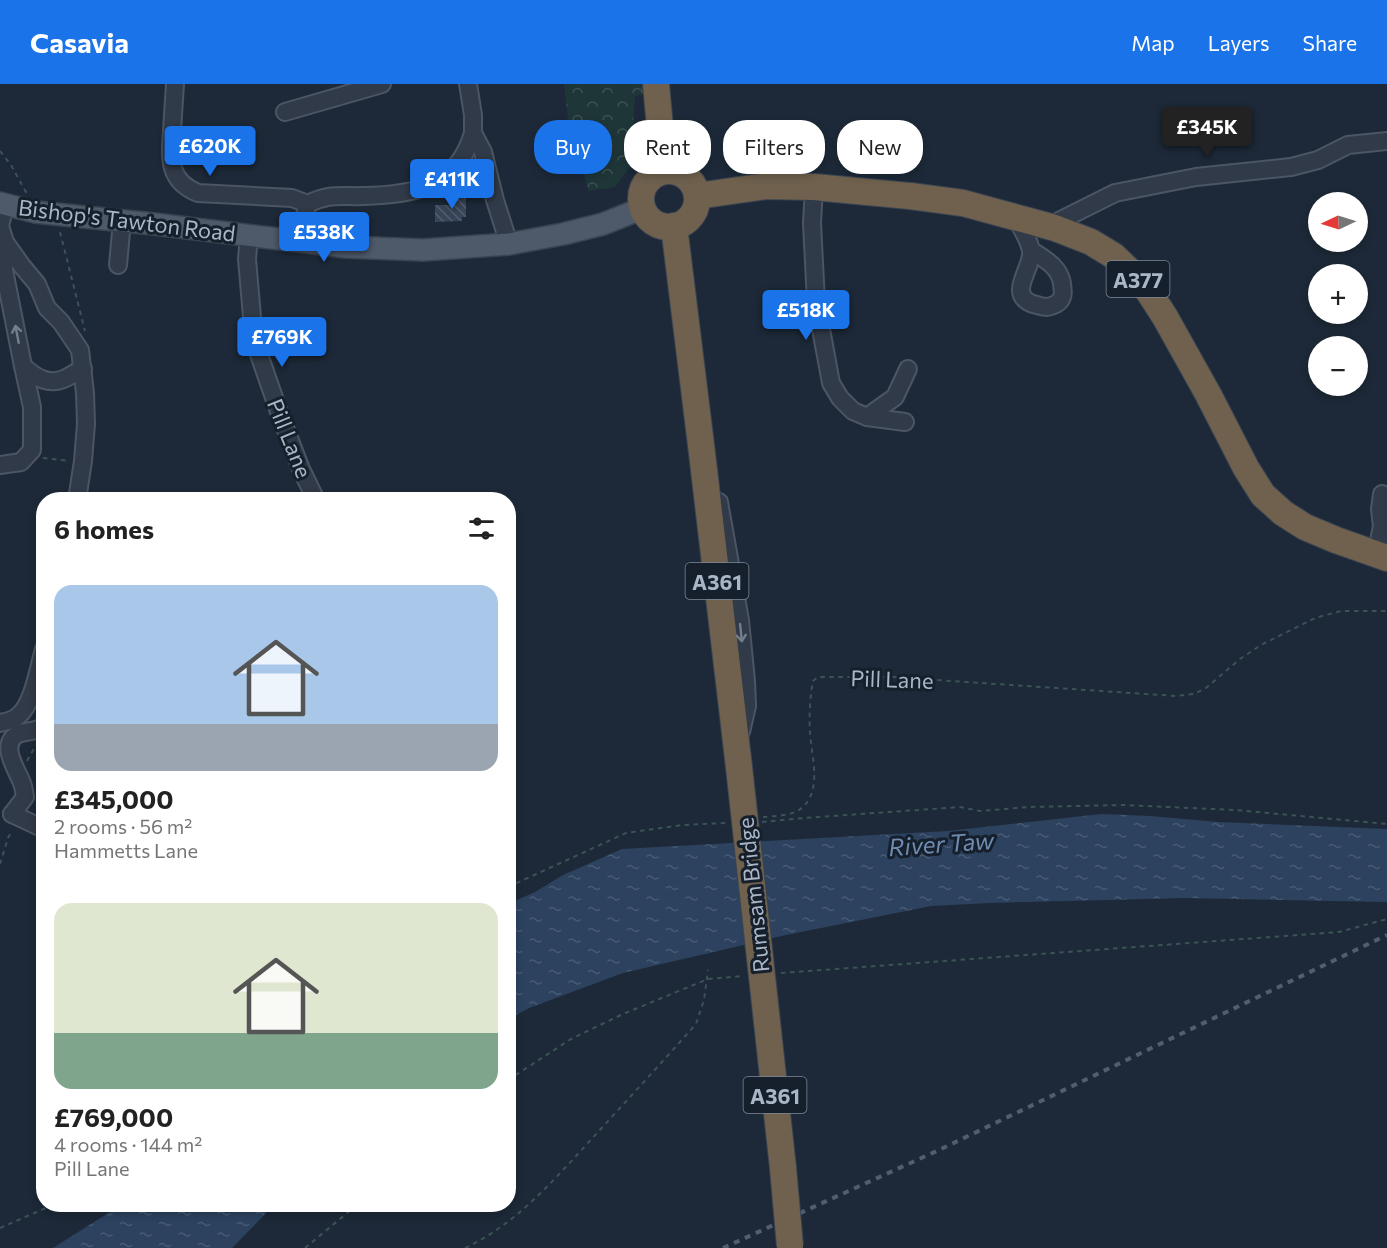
<!DOCTYPE html>
<html lang="en">
<head>
<meta charset="utf-8">
<style>
	body { margin:0; font-family:Commissioner,sans-serif; background:#f6f6f6; color:#222; height:100vh; display:flex; flex-direction:column; font-size:22px; white-space:nowrap }
	* { box-sizing:border-box; margin:0 }
	p { font-size:20px; color:#767676 }
	.icon { flex:none; width:33px; height:33px; fill:none; stroke:currentColor; stroke-width:2; stroke-linecap:round; stroke-linejoin:round }
	.map { position:relative; flex:1; overflow:hidden }
	.drawer { position:absolute; left:36px; top:408px; width:480px; height:720px; display:flex; flex-direction:column; background:#fff; border-radius:24px; box-shadow:0 3px 9px #0003 }
	.drawer>* { flex:none }
	.banner { position:absolute; left:534px; top:36px; width:570px; height:54px; display:flex; gap:12px }
	.needle { width:39px; rotate:266deg }
	.fabs { position:absolute; left:1308px; top:108px; display:grid; gap:12px }
	.fabs a { display:grid; place-items:center; width:60px; height:60px; border-radius:50%; background:#fff; box-shadow:0 3px 9px #0003; font-size:30px }
	.price { position:absolute; translate:-50% -51px; padding:0 14px; border-radius:6px; background:#1a73e8; color:#fff; font-size:20px; line-height:39px; filter:drop-shadow(0 2px 3px #0008) }
	.price::after { content:''; position:absolute; left:50%; top:36px; width:18px; height:14px; margin-left:-9px; background:inherit; clip-path:polygon(0 0,100% 0,50% 100%) }
	.price.current { background:#222; color:#fff }
	ul { padding:0; list-style:none }
	li { display:grid; align-content:center; gap:12px; height:318px; padding:0 18px }
	li span { display:grid; place-items:center; height:186px; border-radius:18px; color:#555 }
	li>.icon { margin-inline-start:auto }
	span .icon { width:108px; height:108px; fill:#fffc; stroke-width:1 }
	li b { font-size:26px }
	h2 { display:flex; justify-content:space-between; align-items:center; height:72px; padding:0 18px; font-size:26px }
	.tag { padding:0 21px; border-radius:24px; background:#fff; box-shadow:0 3px 9px #0003; font-size:21px; line-height:54px }
	.tag.current { background:#1a73e8; color:#fff }
	header { display:flex; align-items:center; gap:36px; box-sizing:border-box; height:84px; padding:0 30px; background:#1a73e8; color:#fff }
	header strong { font-size:28px }
	nav { display:flex; gap:33px; margin-inline-start:auto; font-size:21px }
	.map>svg:first-child { display:block }
	.forest { fill:url(#forest-crowns) }
	.water { fill:url(#water-ripples) }
	.building { fill:url(#building-back-hatch) }
	.lines { fill:none; stroke-linecap:round; stroke-linejoin:round }
	.minor-casing { stroke:#4b5563; stroke-width:20 }
	.major-casing { stroke:#3a4451; stroke-width:24 }
	.highway-casing { stroke:#3b4552; stroke-width:28 }
	.path { stroke:#3c5356; stroke-width:2; stroke-dasharray:4.5 4.5; stroke-linecap:butt }
	.minor { stroke:#313a48; stroke-width:16 }
	.major { stroke:#4e5969; stroke-width:21 }
	.highway { stroke:#6f614d; stroke-width:26 }
	.rail { stroke:#525e70; stroke-width:4; stroke-dasharray:6 6; stroke-linecap:butt }
	.highway-bridge-casing { stroke:#3b4552; stroke-width:28; stroke-linecap:butt }
	.highway-bridge { stroke:#6f614d; stroke-width:26 }
	.oneway { stroke:#747e8d }
	.labels { text-anchor:middle; dominant-baseline:central; stroke-width:6; stroke-linejoin:round; paint-order:stroke }
	.shield { fill:#16202c; stroke:#7e8898; stroke-width:1.5 }
	.shield-label { font-size:21px; font-weight:bold; fill:#aab5c6 }
	.street-label { font-size:22px; fill:#aab5c6; stroke:#16202c }
	.water-label { font-size:24px; font-style:italic; fill:#6f8cb2; stroke:#16202c }
</style>
</head>
<body>
<header>
<strong>Casavia</strong>
<nav><a>Map</a><a>Layers</a><a>Share</a></nav>
</header>
<div class="map">
<svg width="1387" height="1164" viewBox="0 0 1387 1164">
	<defs>
		<pattern id="forest-crowns" width="20" height="18" patternUnits="userSpaceOnUse" patternTransform="scale(1.5)"><rect width="20" height="18" fill="#1f3639"/><path d="M2 6a3 3 0 1 1 6 0M12 15a3 3 0 1 1 6 0" fill="none" stroke="#3d5154"/></pattern>
		<pattern id="water-ripples" width="26" height="14" patternUnits="userSpaceOnUse" patternTransform="scale(1.5)"><rect width="26" height="14" fill="#2c425f"/><path d="M2 4q2-2 4 0t4 0M15 11q2-2 4 0t4 0" fill="none" stroke="#485b74"/></pattern>
		<pattern id="building-back-hatch" width="6" height="6" patternUnits="userSpaceOnUse" patternTransform="scale(1.5)"><rect width="6" height="6" fill="#384558"/><path d="M-1 5l2 2M0 0l6 6M5-1l2 2" fill="none" stroke="#525e6e"/></pattern>
	</defs>
	<rect width="100%" height="100%" fill="#1d2938"/>
	<path class="forest" d="M564,0H644L645,10L635,12L630,83L615,103L589,107L570,52Z"/>
	<g class="water">
		<path d="M1101,730L1150,732L1218,738L1387,745V818L1184,814L990,819L931,822L786,851L623,889L529,924L509,935L508,820L535,808L563,791L622,765L948,747Z"/>
		<path d="M121,1121V1120L274,1121L232,1164H53Z"/>
	</g>
	<path class="building" d="M454,108H466V133H462V137L435,138V121H454Z"/>
	<g class="lines">
		<defs>
			<g id="minor">
				<path d="M175,0C174,16 173,31 172,47C170,75 168,97 198,109L292,114L308,120"/>
				<path d="M468,0L473,31V49L483,68L495,116L509,160"/>
				<path d="M285,28L382,0"/>
				<path d="M814,103L812,139L816,218L831,299L840,314L853,327L867,333L905,338"/>
				<path d="M5,121L0,142L5,158L22,182L37,200L47,224L61,238L80,266L85,309L86,340L83,377L77,416"/>
				<path d="M1015,133C1021,143 1029,155 1031,167C1033,185 1006,210 1033,220C1038,221 1042,223 1047,223C1053,222 1060,219 1062,213C1064,209 1062,203 1062,199C1059,182 1044,175 1031,166"/>
				<path d="M1055,144L1059,137L1115,109L1196,93L1291,83L1318,76L1348,61L1387,57"/>
				<path d="M249,151L247,175L254,256L279,328L301,385L316,416"/>
				<path d="M303,157L306,125L308,120C329,109 341,113 363,112C413,111 457,104 473,49"/>
				<path d="M5,158L4,186L23,282C36,294 49,302 66,294C72,291 77,287 83,285"/>
				<path d="M118,181L122,137"/>
				<path d="M867,333L895,313L908,285"/>
				<path d="M0,381L21,378L32,366V323L23,282"/>
				<path d="M719,418L740,536L746,597L747,622L741,648"/>
				<path d="M1376,471L1382,442L1380,425L1382,410"/>
				<path d="M0,639C5,638 14,636 18,632C33,621 39,582 44,565"/>
				<path d="M12,730L25,713C24,708 24,704 22,699C17,686 0,662 16,651C25,646 35,649 44,642"/>
				<path d="M12,730L44,745"/>
			</g>
			<path id="major" d="M0,119L35,128L154,140L346,163L423,166L509,160L563,150L603,140L643,124"/>
			<g id="highway">
				<path d="M656,0L664,87"/>
				<circle cx="669" cy="115" r="28"/>
				<path d="M697,112L767,102L814,103L910,112L963,119L1055,144L1091,158L1114,172L1145,202L1165,233L1208,310L1246,384L1263,411L1283,429L1305,443L1336,456L1387,474"/>
				<path d="M674,142L702,369L739,683"/>
				<path d="M767,938L783,1084"/>
			</g>
		</defs>
		<use href="#minor" class="minor-casing"/>
		<use href="#major" class="major-casing"/>
		<use href="#highway" class="highway-casing"/>
		<g class="path">
			<path d="M0,67L11,81L27,110"/>
			<path d="M60,148L85,247"/>
			<path d="M43,374L70,377"/>
			<path d="M27,677L36,661"/>
			<path d="M763,733C774,732 790,732 799,726C824,709 811,672 810,648C809,631 810,613 813,597L818,593H892L1176,612L1194,610L1206,604L1240,575L1261,561L1315,534L1341,527H1387"/>
			<path d="M762,738L804,734L960,723L980,727L1029,723L1123,721L1236,726L1387,740"/>
			<path d="M0,780L8,754L12,747"/>
			<path d="M508,803L626,749L682,741L725,739"/>
			<path d="M781,889L1339,848L1387,835"/>
			<path d="M508,996L571,955L623,930L708,895L743,892"/>
			<path d="M0,1144L55,1120"/>
			<path d="M305,1164L358,1120"/>
			<path d="M465,1164C519,1139 558,1091 598,1048C631,1012 664,976 696,940L704,916L708,886"/>
		</g>
		<use href="#minor" class="minor"/>
		<use href="#major" class="major"/>
		<use href="#highway" class="highway"/>
		<path class="rail" d="M723,1164L939,1066L1387,851"/>
		<defs>
			<g id="highway-bridge">
				<path d="M739,683L767,938"/>
				<path d="M783,1084L790,1162"/>
			</g>
		</defs>
		<use href="#highway-bridge" class="highway-bridge-casing"/>
		<use href="#highway-bridge" class="highway-bridge"/>
	</g>
	<defs><path id="oneway-shaft" d="M-6 0H5M1.5-3L5.5 0L1.5 3" fill="none" stroke-width="1.6" stroke-linecap="round" stroke-linejoin="round" transform="scale(1.5)"/></defs>
	<g class="oneway">
		<use href="#oneway-shaft" transform="translate(17 250) rotate(-101)"/>
		<use href="#oneway-shaft" transform="translate(741 549) rotate(84)"/>
	</g>
	<g class="labels">
		<g class="shield">
			<rect x="1106.5" y="177" width="63" height="36" rx="4.5"/>
			<rect x="685.5" y="479" width="63" height="36" rx="4.5"/>
			<rect x="743.5" y="993" width="63" height="36" rx="4.5"/>
		</g>
		<g class="shield-label">
			<text x="1138" y="195">A377</text>
			<text x="717" y="497">A361</text>
			<text x="775" y="1011">A361</text>
		</g>
		<g class="street-label">
			<text transform="translate(127 136) rotate(7)">Bishop's Tawton Road</text>
			<text transform="translate(290 354) rotate(68)">Pill Lane</text>
			<text transform="translate(892 595) rotate(2)">Pill Lane</text>
			<text transform="translate(753 811) rotate(-96)">Rumsam Bridge</text>
		</g>
		<g class="water-label">
			<text transform="translate(941 759) rotate(-4)">River Taw</text>
		</g>
	</g>
</svg>
<div class="fabs">
<a><svg class="needle" viewBox="-14 -14 28 28"><path d="M0-13l5 13h-10z" fill="#e53935"/><path d="M0 13l5-13h-10z" fill="#767676"/></svg></a>
<a>+</a>
<a>−</a>
</div>
<b class="price current" style="left:1207px;top:74px">£345K</b>
<b class="price" style="left:210px;top:93px">£620K</b>
<b class="price" style="left:452px;top:126px">£411K</b>
<b class="price" style="left:324px;top:179px">£538K</b>
<b class="price" style="left:806px;top:257px">£518K</b>
<b class="price" style="left:282px;top:284px">£769K</b>
<div class="banner">
<a class="tag current">Buy</a>
<a class="tag">Rent</a>
<a class="tag">Filters</a>
<a class="tag">New</a>
</div>
<section class="drawer">
<h2>6 homes<svg class="icon" aria-label="filters" viewBox="0 0 24 24"><path d="M4 7h16M4 17h16"/><circle cx="9" cy="7" r="2"/><circle cx="15" cy="17" r="2"/></svg></h2>
<ul>
<li><span style="background:linear-gradient(#a9c7e8 75%,#9aa5b1 0)"><svg class="icon" aria-label="home" viewBox="0 0 24 24"><path d="M3 11l9-7 9 7M6 9v11h12V9"/></svg></span><div><b>£345,000</b><p>2 rooms · 56 m²</p><p>Hammetts Lane</p></div></li>
<li><span style="background:linear-gradient(#dfe7d0 70%,#7fa58c 0)"><svg class="icon" aria-label="home" viewBox="0 0 24 24"><path d="M3 11l9-7 9 7M6 9v11h12V9"/></svg></span><div><b>£769,000</b><p>4 rooms · 144 m²</p><p>Pill Lane</p></div></li>
</ul>
</section>
</div>
</body>
</html>
